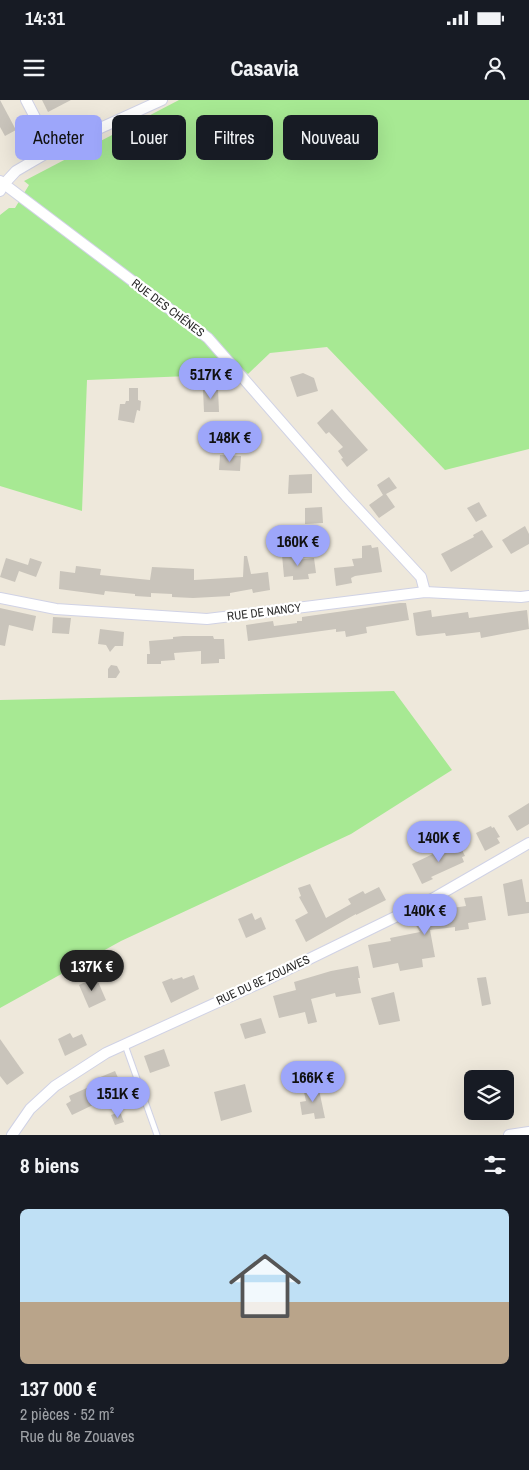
<!DOCTYPE html>
<html lang="fr">
<head>
<meta charset="utf-8">
<style>
	body { margin:0; font-family:"Archivo Narrow",sans-serif; background:#242831; color:#f1f3f6; height:100vh; display:flex; flex-direction:column; font-size:19px; white-space:nowrap }
	* { box-sizing:border-box; margin:0 }
	p { font-size:16px; color:#9ea1a6 }
	.icon { flex:none; width:28px; height:28px; fill:none; stroke:currentColor; stroke-width:2; stroke-linecap:round; stroke-linejoin:round }
	.map { position:relative; height:1035px; overflow:hidden }
	.side { display:flex; flex-direction:column; background:#171b24; flex:1 }
	.side>* { flex:none }
	.top-card { position:absolute; left:15px; top:15px; width:500px; height:45px; display:flex; gap:10px }
	.buttons { position:absolute; left:464px; top:970px; display:grid; gap:10px }
	.buttons a { display:grid; place-items:center; width:50px; height:50px; border-radius:8px; background:#171b24; box-shadow:0 5px 20px #0002; font-size:25px }
	.price { position:absolute; translate:-50% -42px; padding:0 11px; border-radius:18px; background:#9da6fa; color:#111; font-size:16px; line-height:32px; filter:drop-shadow(0 1px 2px #0008) }
	.price::after { content:''; position:absolute; left:50%; top:30px; width:15px; height:11px; margin-left:-8px; background:inherit; clip-path:polygon(0 0,100% 0,50% 100%) }
	.price.on { background:#222; color:#fff }
	ul { padding:0; list-style:none }
	li { display:grid; align-content:center; gap:10px; height:265px; padding:0 20px }
	li+li { border-top:1px solid #363941 }
	li span { display:grid; place-items:center; height:155px; border-radius:8px; color:#555 }
	li>.icon { margin-inline-start:auto }
	span .icon { width:90px; height:90px; fill:#fffc; stroke-width:1 }
	li b { font-size:21px }
	h2 { display:flex; justify-content:space-between; align-items:center; height:60px; padding:0 20px; font-size:21px }
	.chip { padding:0 18px; border-radius:8px; background:#171b24; box-shadow:0 5px 20px #0002; font-size:18px; line-height:45px }
	.chip.on { background:#9da6fa; color:#111 }
	.status { display:flex; justify-content:space-between; align-items:center; height:35px; padding:0 25px; background:#171b24; direction:ltr }
	.status svg { height:14px; fill:currentColor }
	header { display:flex; justify-content:space-between; align-items:center; height:65px; padding:0 20px; background:#171b24; font-size:22px; font-weight:700 }
	.map>svg:first-child { display:block }
	.green { fill:#a7e993 }
	.building { fill:#c9c4bb }
	.lines { fill:none; stroke-linecap:round; stroke-linejoin:round }
	.lane-casing { stroke:#d0d2e5; stroke-width:7 }
	.street-casing { stroke:#d0d2e5; stroke-width:12 }
	.lane { stroke:#fff; stroke-width:5 }
	.street { stroke:#fff; stroke-width:10 }
	.labels { text-anchor:middle; dominant-baseline:central; stroke-width:4.5; stroke-linejoin:round; paint-order:stroke }
	.street-label { font-size:12px; fill:#2a2a2a; stroke:#fff }
</style>
</head>
<body>
<div class="status"><b>14:31</b><svg viewBox="0 0 49 12"><path d="M0 12V9h3v3zM5 12V6h3v6zM10 12V3h3v9zM15 12V0h3v12zM26 1h20v11H26zM47 4h2v5h-2z"/></svg></div>
<header><svg class="icon" aria-label="menu" viewBox="0 0 24 24"><path d="M4 6h16M4 12h16M4 18h16"/></svg>Casavia<svg class="icon" aria-label="person" viewBox="0 0 24 24"><circle cx="12" cy="8" r="4"/><path d="M4 21q1-7 8-7t8 7"/></svg></header>
<div class="map">
<svg width="529" height="1035" viewBox="0 0 529 1035">
	<rect width="100%" height="100%" fill="#eee8db"/>
	<g class="green">
		<path d="M179,0H529V349L445,370L327,247L270,253L248,274L230,258L193,262L190,276L87,280L82,411L0,386V115L9,108H15L29,85L24,81Z"/>
		<path d="M394,591L452,670L351,734L121,841L0,908V600Z"/>
	</g>
	<g class="building">
		<path d="M0,0L16,30L5,36L0,27Z"/>
		<path d="M42,0H71L48,12Z"/>
		<path d="M303,273L314,278L318,291L297,297L290,277Z"/>
		<path d="M129,288H138V300L141,301L140,311L137,310L134,323L118,320L120,304H125L126,301H129Z"/>
		<path d="M203,289H218L219,312H204Z"/>
		<path d="M332,309L368,350L347,367L341,359L343,358L338,351L343,347L329,332L326,334L317,323Z"/>
		<path d="M220,355L241,356L240,371L219,370Z"/>
		<path d="M312,374V393L288,394L289,375Z"/>
		<path d="M389,377L397,388L386,394L395,407L379,418L369,405L383,395L377,385Z"/>
		<path d="M479,402L487,416L476,422L467,408Z"/>
		<path d="M322,407L323,423L305,424V408Z"/>
		<path d="M525,426L529,434V444L511,454L502,440Z"/>
		<path d="M482,430L493,447L451,472L441,454L474,437L473,435Z"/>
		<path d="M371,445L372,448L378,447L382,472L355,476L351,478L352,483L336,486L334,468L354,466L352,459L362,458V446Z"/>
		<path d="M291,454L292,458H295L296,460L314,458L316,473L308,474L309,479L293,480V476L284,477L282,455Z"/>
		<path d="M244,456H247L251,474L268,472L270,490L253,493L252,489L230,493V496L193,498L172,497V494L151,493V497L135,496V494L105,491L104,495L59,489L60,471L75,473L76,466L101,469L100,475L150,480L152,467L194,469V480L243,477Z"/>
		<path d="M6,458L28,465L30,458L42,462L36,477L19,471L15,482L0,477Z"/>
		<path d="M400,503H406L409,520L366,527L367,533L346,537L345,531L336,532V529L248,541L246,525L273,521L274,526L297,523V521H302V517Z"/>
		<path d="M0,508L36,516L33,531L9,525L5,546L0,545Z"/>
		<path d="M431,510L432,517L468,512L469,518L527,510L529,529L481,538L480,532L446,536L445,533L418,536L416,535L413,513Z"/>
		<path d="M53,517L71,518L69,534L52,533Z"/>
		<path d="M100,529L124,532L123,546H115L110,552L106,545L98,544Z"/>
		<path d="M183,536H213L214,539H224L225,559H219V563L201,564V551L174,553L175,560L161,561V564H147V554H150L149,541L173,539V537Z"/>
		<path d="M111,565L117,566L120,572L116,578H108V569Z"/>
		<path d="M529,703V724L517,731L508,716Z"/>
		<path d="M491,726L492,728L494,727L500,737L497,738L500,743L485,751L476,733Z"/>
		<path d="M458,742L465,756L462,757L464,762L431,777L433,779L422,784L412,764Z"/>
		<path d="M522,779L526,802H529V813L508,816L503,784Z"/>
		<path d="M310,784L326,818L351,804L348,799L363,791L365,794L379,787L386,800L356,815V814L306,842L295,820L308,813L299,797L301,796L298,788Z"/>
		<path d="M482,796L486,820L468,823L469,829L455,831V827L430,830L435,857L422,859L423,867L400,871L398,863L373,868L368,845L391,841L390,838L420,832L412,819L424,812L466,806L464,798Z"/>
		<path d="M252,813L255,820L261,817L266,829L246,838L238,819Z"/>
		<path d="M358,866L360,878H358L361,893L336,897L335,893L311,899L317,922L308,924L305,912L279,918L273,896L296,890L294,882L331,871Z"/>
		<path d="M194,875L199,889L171,903L162,882L172,878L173,880L182,877L183,879Z"/>
		<path d="M96,877L106,900L89,908L79,885Z"/>
		<path d="M486,877L491,904L482,906L477,878Z"/>
		<path d="M394,892L400,921L379,925L371,898Z"/>
		<path d="M261,918L266,933L245,939L240,924Z"/>
		<path d="M70,933L73,938L82,934L87,945L65,956L58,939Z"/>
		<path d="M0,939L24,973L7,985L0,976Z"/>
		<path d="M164,949L170,966L150,973L144,956Z"/>
		<path d="M115,971L123,989L94,1001L95,1004L72,1015L66,1004L71,1001L69,996L100,982L98,978Z"/>
		<path d="M245,984L252,1012L221,1021L214,992Z"/>
		<path d="M318,985L325,1018L315,1019L314,1013L302,1015L300,1002L306,1001L303,988Z"/>
		<path d="M120,1012L124,1022L115,1025L111,1015Z"/>
	</g>
	<g class="lines">
		<defs>
			<path id="lane" d="M125,945L157,1035"/>
			<g id="street">
				<path d="M26,0L52,50"/>
				<path d="M0,81L208,238L346,396L421,477L425,492"/>
				<path d="M0,91L4,84L16,71L52,50L162,0"/>
				<path d="M0,498L56,509L207,519L425,492L521,497L529,496"/>
				<path d="M12,1035L30,1009L55,986L106,953L264,881L432,799L529,743"/>
				<path d="M509,1035L529,1032"/>
			</g>
		</defs>
		<use href="#lane" class="lane-casing"/>
		<use href="#street" class="street-casing"/>
		<use href="#lane" class="lane"/>
		<use href="#street" class="street"/>
	</g>
	<g class="labels">
		<g class="street-label">
			<text transform="translate(168 208) rotate(37)">RUE DES CHÊNES</text>
			<text transform="translate(264 512) rotate(-7)">RUE DE NANCY</text>
			<text transform="translate(263 880) rotate(-25)">RUE DU 8E ZOUAVES</text>
		</g>
	</g>
</svg>
<div class="buttons">
<a><svg class="icon" aria-label="layers" viewBox="0 0 24 24"><path d="M12 4l9 5-9 5-9-5zM3 14l9 5 9-5"/></svg></a>
</div>
<b class="price" style="left:211px;top:300px">517K €</b>
<b class="price" style="left:230px;top:363px">148K €</b>
<b class="price" style="left:298px;top:467px">160K €</b>
<b class="price" style="left:439px;top:763px">140K €</b>
<b class="price" style="left:425px;top:836px">140K €</b>
<b class="price on" style="left:92px;top:892px">137K €</b>
<b class="price" style="left:313px;top:1003px">166K €</b>
<b class="price" style="left:118px;top:1019px">151K €</b>
<div class="top-card">
<a class="chip on">Acheter</a>
<a class="chip">Louer</a>
<a class="chip">Filtres</a>
<a class="chip">Nouveau</a>
</div>
</div>
<section class="side">
<h2>8 biens<svg class="icon" aria-label="filters" viewBox="0 0 24 24"><path d="M4 7h16M4 17h16"/><circle cx="9" cy="7" r="2"/><circle cx="15" cy="17" r="2"/></svg></h2>
<ul>
<li><span style="background:linear-gradient(#bfe0f5 60%,#b9a48a 0)"><svg class="icon" aria-label="home" viewBox="0 0 24 24"><path d="M3 11l9-7 9 7M6 9v11h12V9"/></svg></span><div><b>137 000 €</b><p>2 pièces · 52 m²</p><p>Rue du 8e Zouaves</p></div></li>
</ul>
</section>
</body>
</html>
